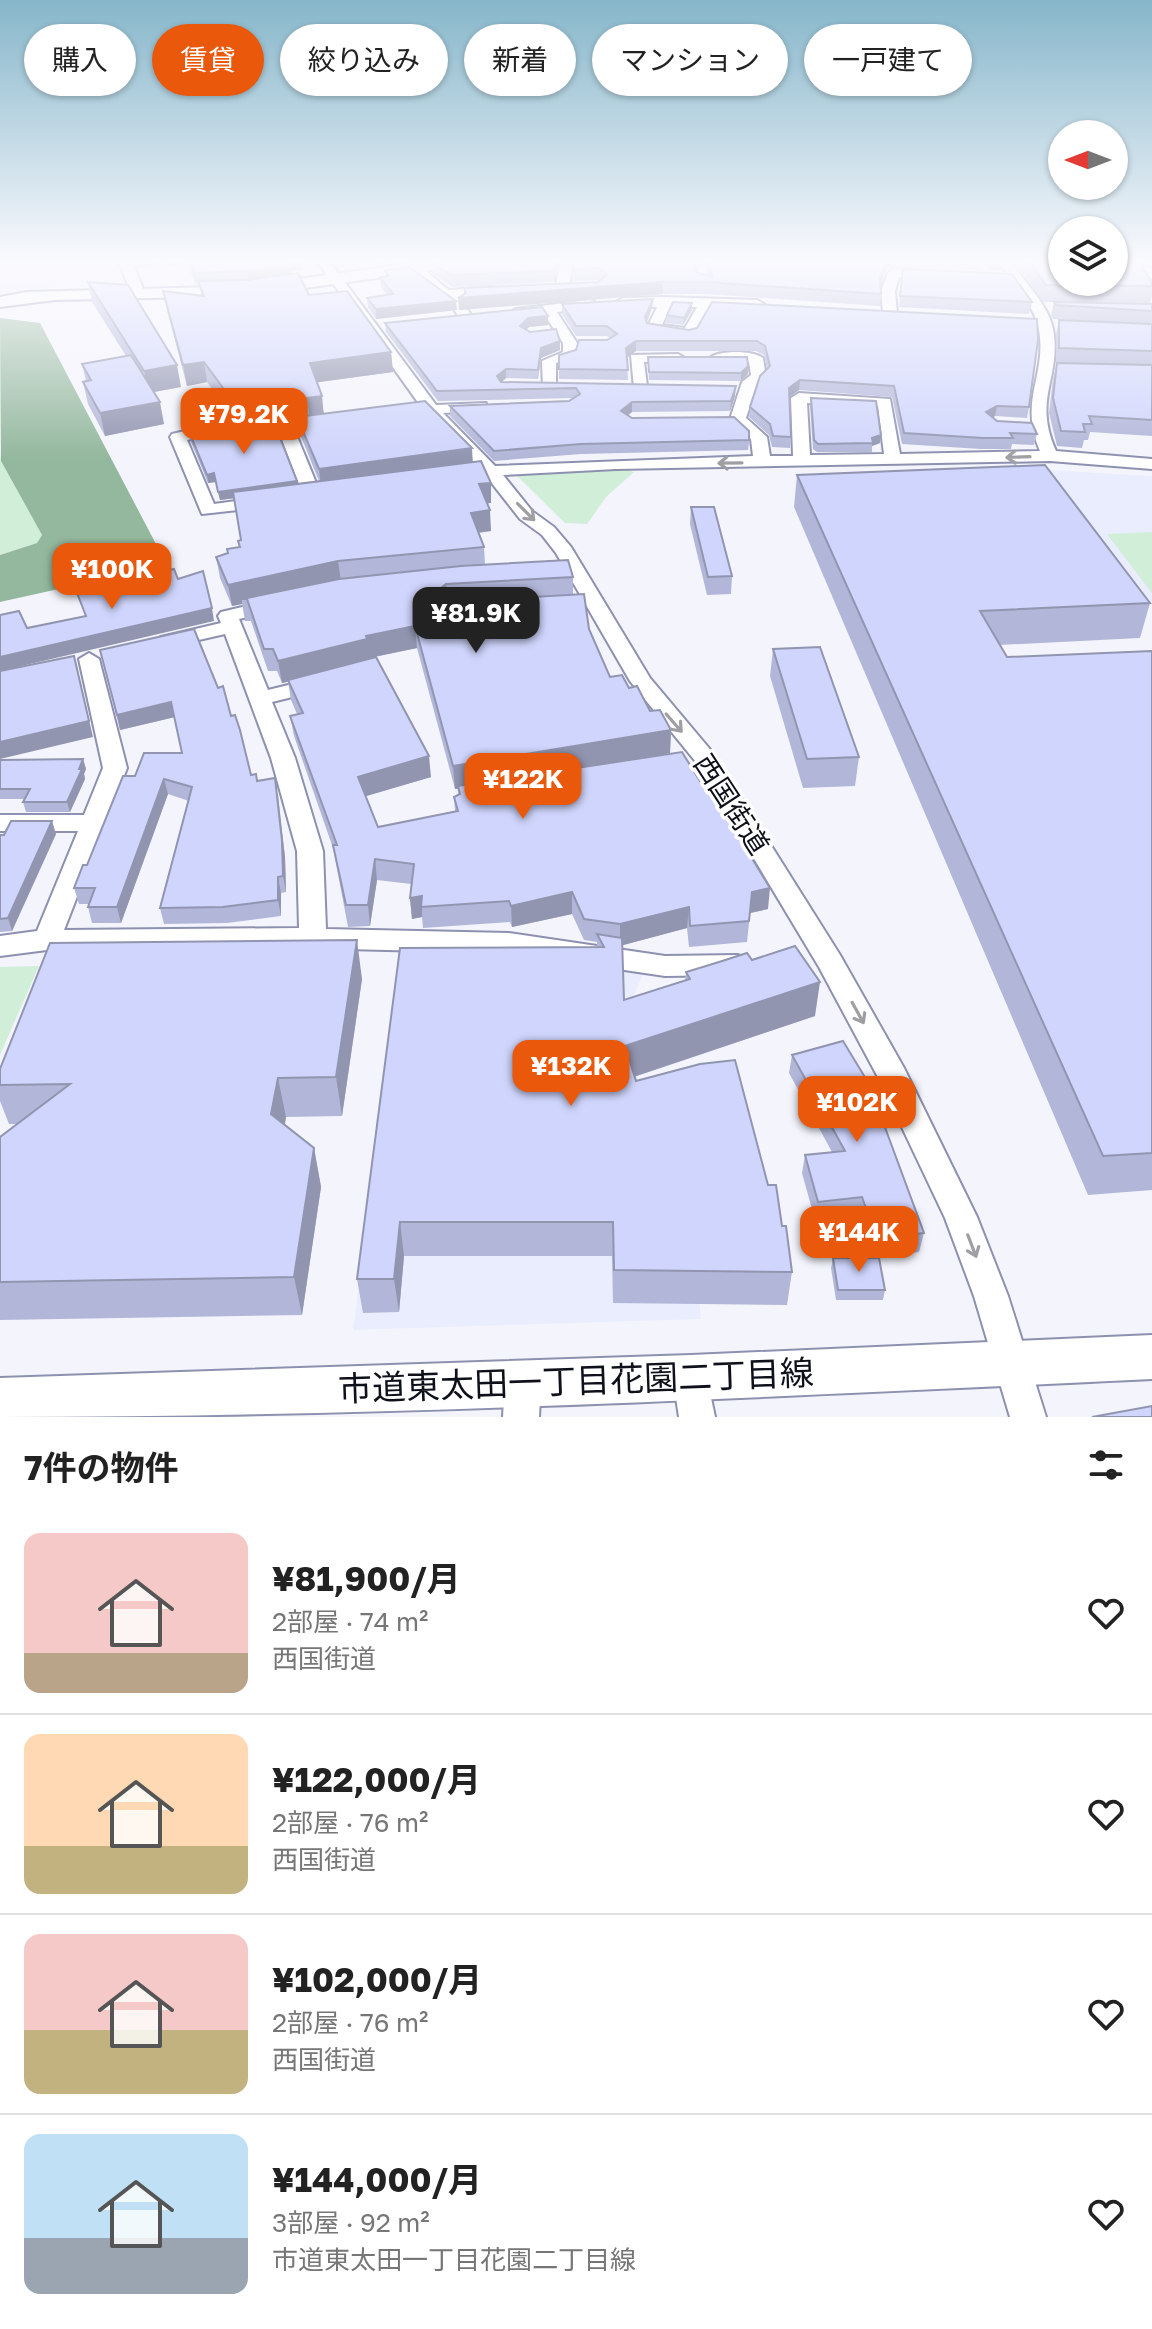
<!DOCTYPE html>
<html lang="ja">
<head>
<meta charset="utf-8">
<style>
	body { margin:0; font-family:"Golos Text","Noto Sans JP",sans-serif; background:#f2f2f2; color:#222; height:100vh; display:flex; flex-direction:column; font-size:30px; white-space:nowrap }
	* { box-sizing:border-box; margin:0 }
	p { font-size:26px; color:#767676 }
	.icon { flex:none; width:44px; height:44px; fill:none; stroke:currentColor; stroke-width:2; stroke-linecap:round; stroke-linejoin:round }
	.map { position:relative; height:1417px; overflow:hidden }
	.side { display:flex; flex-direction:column; background:#fff; flex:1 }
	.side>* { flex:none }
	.hud { position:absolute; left:24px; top:24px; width:1104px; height:72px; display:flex; gap:16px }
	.needle { width:52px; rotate:270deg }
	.fabs { position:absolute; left:1048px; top:120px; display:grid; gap:16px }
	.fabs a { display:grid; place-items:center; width:80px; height:80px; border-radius:50%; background:#fff; box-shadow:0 2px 6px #0004; font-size:40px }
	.price { position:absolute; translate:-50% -68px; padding:0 18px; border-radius:16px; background:#ea580c; color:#fff; font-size:26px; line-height:52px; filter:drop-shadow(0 2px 4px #0008) }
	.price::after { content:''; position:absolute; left:50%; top:48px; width:24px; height:18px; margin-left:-12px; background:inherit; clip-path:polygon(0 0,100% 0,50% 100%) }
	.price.selected { background:#222; color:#fff }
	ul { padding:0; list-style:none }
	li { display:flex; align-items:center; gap:24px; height:200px; padding:0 24px }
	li+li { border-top:2px solid #e0e0e0 }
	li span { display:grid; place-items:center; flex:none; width:224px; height:160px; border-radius:16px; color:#555 }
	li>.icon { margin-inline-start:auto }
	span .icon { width:96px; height:96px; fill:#fffc; stroke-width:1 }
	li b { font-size:34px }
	h2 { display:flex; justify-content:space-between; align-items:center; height:96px; padding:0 24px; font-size:34px }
	.pill { padding:0 28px; border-radius:36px; background:#fff; box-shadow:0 2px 6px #0004; font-size:28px; line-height:72px }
	.pill.selected { background:#ea580c; color:#fff }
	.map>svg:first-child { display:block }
	.built { fill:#eaedfd }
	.green { fill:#d1eed9 }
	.water { fill:#94b89e }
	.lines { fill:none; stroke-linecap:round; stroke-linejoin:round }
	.minor-casing { stroke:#8d91af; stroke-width:4 }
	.tertiary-casing { stroke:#8d91af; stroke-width:4 }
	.minor { fill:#fff; fill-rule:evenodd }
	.tertiary { fill:#fff; fill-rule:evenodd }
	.wall { fill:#b2b7d9; fill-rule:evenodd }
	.shaded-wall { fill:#9195b0 }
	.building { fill:#cfd5fc; stroke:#9195b0; stroke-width:2 }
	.oneway { stroke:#9f9fa3 }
	.labels { text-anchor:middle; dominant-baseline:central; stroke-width:7; stroke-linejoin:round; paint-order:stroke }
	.street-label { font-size:28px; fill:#0e101a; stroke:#fff }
	.near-street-label { font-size:34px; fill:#0e101a; stroke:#fff }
</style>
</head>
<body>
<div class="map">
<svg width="1152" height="1417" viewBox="0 0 1152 1417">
	<rect width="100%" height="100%" fill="#f4f5fc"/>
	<g class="built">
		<path d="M0,261H124L120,274L126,288L58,287L0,298Z"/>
		<path d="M1048,470L1152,476V605Z"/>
		<path d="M403,951L644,972L629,1006L642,1118L683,1120L701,1319L353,1330Z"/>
	</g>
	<g class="green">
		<path d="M0,452L1,461L42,535L37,543L0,555Z"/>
		<path d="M623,469L634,472L606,497L587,524L565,523L515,474Z"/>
		<path d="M1152,532V593L1107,534Z"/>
		<path d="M39,966L0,1055V967Z"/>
	</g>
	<path class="water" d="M0,318L40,323L167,565L0,602V555L37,543L42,535L1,461Z"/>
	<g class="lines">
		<defs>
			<g id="minor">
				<path d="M122,261H161L134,267L145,293L143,296L131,293L120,264Z"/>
				<path d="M317,261H329L436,405L486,403V409L480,411L443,413L495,466L753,456L751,439L730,419L742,382L751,375L749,362L711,361L709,358C720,350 752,350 763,358L766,377L757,384L746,418L767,437L770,456H793L791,398L799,393L890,399L900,454L1040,451C1018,400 1047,376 1039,330C1035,305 1011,282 998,261H1010C1024,282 1048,304 1053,329C1062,377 1032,398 1056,451L1152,459V469L1050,461L616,469L503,475L532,511L554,527L571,547L650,678L713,753L840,955L904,1068L977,1217L1008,1296L1046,1417H1010L974,1296L945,1218L880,1081L819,967L696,762L630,681L556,553L542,535L520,519L487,477L452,479L449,475L452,471L478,468L428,416L401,418V412L422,408ZM807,403L878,406L884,454L810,455Z"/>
				<path d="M561,261H573L569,289L562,293L555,289Z"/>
				<path d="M693,261H705L710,286L698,283Z"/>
				<path d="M406,265C425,264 435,281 449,290L493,287L500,291L493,295L460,297L473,318L461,321L448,299L435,294L426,282L406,271Z"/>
				<path d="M894,269L933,271L939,275L933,279L899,277L895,291L897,313L890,317L883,313L881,291L888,273Z"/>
				<path d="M663,297L757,300L764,304L757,308L710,307L694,336L689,337L649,331L647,328L657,307L623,306L616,302L623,298ZM670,307H697L685,328L662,325Z"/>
				<path d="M589,300L594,301V307L557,312L577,343V354L556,363V386L548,391L543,389L542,361L563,352V343L544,314L516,317L509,313L516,309Z"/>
				<path d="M678,354L685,358L683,361L644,362L647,386L639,391L634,389L631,355Z"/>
				<path d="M242,418L332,422V428L294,429L321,495L318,499H306L303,495L278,429L242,428L187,440L214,504L266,497L275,502L266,507L202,514L170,437L172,434Z"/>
				<path d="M272,600L279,602L282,606L279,610L239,619L268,690L317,678L328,684L325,689L272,702L295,758L323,851L326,929L509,933L665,956L737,955L747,958L751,965L747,972L737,975L665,976L509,953L224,946L47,950L0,956V936L37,931L78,831H0V815H84L103,768L79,659L89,653L99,659L127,768L64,930L299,928L297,851L271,758L225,634L168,647L158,641L161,637L221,623L218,616L221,612Z"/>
				<path d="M691,1360L704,1365L715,1417H679L673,1378L678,1365Z"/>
				<path d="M523,1363L536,1368L541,1381L539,1417H503L505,1381L510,1368Z"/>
			</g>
			<g id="tertiary">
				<path d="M428,261H470L462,266L249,296L55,300L0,307V297L27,292L249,286Z"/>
				<path d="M1114,265L1152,268V278L1114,275Z"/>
				<path d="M1152,1335V1379C768,1397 384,1417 0,1417V1378L691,1355Z"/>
			</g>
		</defs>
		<use href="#minor" class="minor-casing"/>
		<use href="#tertiary" class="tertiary-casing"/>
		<use href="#minor" class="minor"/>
		<use href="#tertiary" class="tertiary"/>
	</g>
	<g class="wall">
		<path d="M167,261H302L303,270L291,271L292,274L309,295L391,352L393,372L317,382L324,414L472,462L491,503H487L491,531L479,533L484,547L485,565L573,577V595L610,677L629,688L650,711L671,730L670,753L768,909L750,913L747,942L689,947L687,928L622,945L624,1000L685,981L686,972L752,960L815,1016L634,1077L636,1081L768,1185L782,1226L792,1272L787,1305L613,1303L612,1256H404L399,1312L363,1313L357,1279L597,947V942L584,940L572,914L512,927L510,922L423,928L422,917L412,919L410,898L411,884L377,880L370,926L348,927L333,848L294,736L290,716L297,714L291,700L288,682L282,683L277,671H268L251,621H245L242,604L232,606L220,578L216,557L228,553L239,547L238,541L241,540L234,498L220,500L216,482L208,483L191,442L190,434L297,481V484L319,481L300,434L298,419L232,417L207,382L187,386L167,310L163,291L201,295L199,284H195L187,263L169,266ZM417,648L455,789H458L459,795L454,797L455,811L378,827L365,796L431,777L369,658Z"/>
		<path d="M439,261H560L554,282L452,287L432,273L431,262Z"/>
		<path d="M574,261L696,272L709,276L707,261H980L978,270L887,268L880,285L881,294L880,306L707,294H663L459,310L464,294V288L598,282L600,281L598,280L573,281Z"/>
		<path d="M986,261H1002L1001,271L988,270Z"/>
		<path d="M1016,261H1152V264L1140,263L1152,283V295L1150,304H1152V436L1090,432L1088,440H1084L1082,448L1057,446L1049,413L1053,378L1057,363H1061H1056V334L1059,320L1103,322L1053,319L1051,316L1054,302H1043L1016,264Z"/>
		<path d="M903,269L1032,302L1029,314L899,307Z"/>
		<path d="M385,270L457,310L376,319L368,307L367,298L387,295L381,287L380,277H386Z"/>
		<path d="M88,282L181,387L154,392L164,424L105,436L88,404L83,382L86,381L82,364L126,356L92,302Z"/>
		<path d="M653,299L652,308L647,323L689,330L697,328L712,302L1029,407L1027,418L995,416L992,418L997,421L1037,434L1034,445L1012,444L1011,449H981L902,444L892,397L799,390L789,397L791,437L790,448L772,447L769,435L749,417L750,407L767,369L764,355L756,351H636L627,358L628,380L559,379V355L610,338L607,336H576L562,314V304Z"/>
		<path d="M692,310L683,325L666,323L667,315Z"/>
		<path d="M385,323L548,325L529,327L526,330L560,350L541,358L538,379L506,378L502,382L735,396L730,411L632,412L628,415L632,418L750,436L748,450L581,454L494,461L450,416V406L569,401L574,398L438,401L386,332Z"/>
		<path d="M648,357L748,374L741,381L649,380Z"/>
		<path d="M811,398L880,443L872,446V452H817L813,449L810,406Z"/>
		<path d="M797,475L1150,603L1140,638L999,645L1007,657L1152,651V1190L1088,1195L794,507Z"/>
		<path d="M691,507L732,576L731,594L707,595L690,524Z"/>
		<path d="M773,649L859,757L855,786L803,788L770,676Z"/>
		<path d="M100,650L218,688L231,716L251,775L257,781L278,794L285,857L286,892L281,893V916L227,923L164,924L160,908L189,801L168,794L121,923H92L88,907L89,904H79L74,888L135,776L182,753L175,717L120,730Z"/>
		<path d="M83,759L86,769L84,774L85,779L70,812H26L23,802L25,799H0V760Z"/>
		<path d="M56,834L12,931L0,932V835Z"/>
		<path d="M362,979L342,1116L286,1117L285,1125L314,1148L321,1187L302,1315L0,1320V1137L17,1124H9L0,1101V1069Z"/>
		<path d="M792,1055L880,1102L878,1110L924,1233L919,1252L873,1258L858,1216L815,1220L802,1173L805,1155L832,1152L789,1073Z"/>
		<path d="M833,1258L885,1290L883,1300H836L831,1268Z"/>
	</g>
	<g class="shaded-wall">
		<path d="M168,261H187V263L169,266Z"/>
		<path d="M287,261H302L303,270L291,271L292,277L249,283L247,271Z"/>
		<path d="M375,261H408L375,265Z"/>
		<path d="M557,261H560L554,282L553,271Z"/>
		<path d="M887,261H888L887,268L878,290L880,278Z"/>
		<path d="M663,282V294L459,310L458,298Z"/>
		<path d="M653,299L652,308L644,327L645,317Z"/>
		<path d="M456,301L457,310L376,319V309Z"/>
		<path d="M692,303V310L683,325L684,318Z"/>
		<path d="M548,316V325L529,327L520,335V326L528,318Z"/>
		<path d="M560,341V350L541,358L538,379L541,348Z"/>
		<path d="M636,341V351L626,358V348Z"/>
		<path d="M391,352L393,372L313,383L310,363Z"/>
		<path d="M204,362L207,382L187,386L183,365Z"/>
		<path d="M177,365L181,387L148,393L144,371Z"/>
		<path d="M748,366V374L741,381V373Z"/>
		<path d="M506,369V378L497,386V376Z"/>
		<path d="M800,380L799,390L788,398L789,388Z"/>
		<path d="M736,386L735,396L730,411L731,401Z"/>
		<path d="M322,396L324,417L310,419L307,398Z"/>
		<path d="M160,402L164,424L105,436L100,413Z"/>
		<path d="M632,402V412L621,421V411Z"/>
		<path d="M997,406L995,416L984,423L986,412Z"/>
		<path d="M881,435L880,443L872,446V438Z"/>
		<path d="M472,448L473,466L321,487L319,469Z"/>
		<path d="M214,473L216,482L208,483L207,475Z"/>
		<path d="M297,481L298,490L220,500L218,492Z"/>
		<path d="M491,483V503L480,504L479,484Z"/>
		<path d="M490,510L491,531L472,533L471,513Z"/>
		<path d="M338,561L341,582L248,603L247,599H242V604L232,606L228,585Z"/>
		<path d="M446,584L448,605L434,594Z"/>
		<path d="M212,608L214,621L0,671V657Z"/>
		<path d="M415,626L417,648L369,658L370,661L282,683L278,661L366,636Z"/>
		<path d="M78,672L93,737L0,759V742Z"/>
		<path d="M171,702L175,717L120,730L117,715Z"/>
		<path d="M671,730L670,753L455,789L453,766Z"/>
		<path d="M429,756L431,777L360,798L358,777Z"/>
		<path d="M83,759L86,769L84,774L85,779L70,812L67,802Z"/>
		<path d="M275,778L285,857L286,892L283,876Z"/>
		<path d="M164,779L168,794L121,923L117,907Z"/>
		<path d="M52,821L56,834L12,931L8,918Z"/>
		<path d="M375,859L377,880L370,926L368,905Z"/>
		<path d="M278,877L281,893V916L278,900Z"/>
		<path d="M770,888L768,909L750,913L752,892Z"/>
		<path d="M572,892V914L512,927L511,906Z"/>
		<path d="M422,896V917L412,919L410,898Z"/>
		<path d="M689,907L687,928L620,946V924Z"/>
		<path d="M357,940L362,979L342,1116L336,1077Z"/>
		<path d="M820,982L815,1016L624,1080L625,1046Z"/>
		<path d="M278,1078L286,1117L279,1153L271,1114Z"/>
		<path d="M314,1148L321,1187L302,1315L294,1277Z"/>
		<path d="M400,1222L404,1256L399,1312L394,1279Z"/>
	</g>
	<g class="building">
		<path d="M189,261H288L290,266L247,271L194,273Z"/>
		<path d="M439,261H557L553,271L451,275L431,262Z"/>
		<path d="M574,261H694L696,272L712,277L710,261H887L880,278L881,294L708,282H663L458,298L466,293L464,288L598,282L608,274L598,268L573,269Z"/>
		<path d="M1029,261H1062V282H1114V261L1140,263L1152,283V286L1046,285Z"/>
		<path d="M409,267L456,301L376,309L367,298L393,294L380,277L389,276L385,270Z"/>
		<path d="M903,269L1012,274L1032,302L900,296Z"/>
		<path d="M298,273L309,295L347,291L391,352L310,363L322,396L307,398L229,396L204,362L183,365L163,291L204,296L198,281L247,280Z"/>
		<path d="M88,282L128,285L177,365L144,371Z"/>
		<path d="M653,299L645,317L647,323L689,330L697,328L712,302L1037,319L1038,340L1029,407L997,406L986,412L997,421L1032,423L1037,434L1010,433L1013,438H983L904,433L894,386L800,380L789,388L791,437L773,436L770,424L750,407L760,376L770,366L765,346L757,341H636L626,348L628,370L559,369V355L576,350L579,340H607L617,334L607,326H576L562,304Z"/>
		<path d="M673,302L692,303L684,318L667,315Z"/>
		<path d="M1054,302L1152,304V311L1056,305Z"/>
		<path d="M542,307L548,316L528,318L520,326L530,332L556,329L560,341L541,348L538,370L506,369L497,376L501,382L736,386L731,401L632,402L621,411L632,418L734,417L749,431V440L581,444L494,451L450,406L569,401L580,394L576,388L437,391L385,323Z"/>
		<path d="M1059,320L1152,324V351L1059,348Z"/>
		<path d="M131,355L160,402L100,413L83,382L91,380L82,364Z"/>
		<path d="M648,357H747L748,366L741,373L649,372Z"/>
		<path d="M1057,363L1152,365V420L1089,416L1092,424H1083L1085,432L1061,431L1053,398Z"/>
		<path d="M811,398L876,401L881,435L872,438L873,443L818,444L814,440Z"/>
		<path d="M425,401L472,448L319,469L297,417Z"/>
		<path d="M241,423L275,425L297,481L218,492L214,473L207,475L190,434Z"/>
		<path d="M481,461L491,483L479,484L490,510L471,513L484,547L338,561L228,585L216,557L228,553L227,549L240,547L238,541L241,540L233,492Z"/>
		<path d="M1045,465L1150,603L980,611L1007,657L1152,651V1153L1103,1156L797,475Z"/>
		<path d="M691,507H714L732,576L708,577Z"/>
		<path d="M568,560L573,577L446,584L434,594L447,602L584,594L589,629L610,677L622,675L629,688L637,686L650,711L660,710L671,730L453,766L415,626L366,636L367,639L278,661L273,649H264L247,599H242L339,579L461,566Z"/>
		<path d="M174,569L178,579L203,571L212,608L0,657V615L19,611L27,628L86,616L77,593Z"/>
		<path d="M194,629L218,688L223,686L231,716L235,715L240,730L251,775L256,774L257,781L275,778L282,841L283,876L278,877V900L223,907L160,908L192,787L164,779L117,907H88L95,888H74L83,865H87L123,776H135L144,753H182L171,702L117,715L100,650Z"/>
		<path d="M820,647L859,757L807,759L773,649Z"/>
		<path d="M74,656L89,721L0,742V671Z"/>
		<path d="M376,657L429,756L358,777L378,827L458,811L454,797L460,794L458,786L682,752L700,781L704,780L770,888L752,892L749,921L690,926L689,907L620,924L584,919L572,892L511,906L509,901L421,907L422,896L410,898L414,864L375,859L368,905H346L333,845H337L290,716L303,713L288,680Z"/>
		<path d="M83,759L79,769H82L67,802H23L30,789H0V760Z"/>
		<path d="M11,821H52L8,918L0,919V835H4Z"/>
		<path d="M597,934L622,938L624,1000L690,979L686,972L719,962L747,953L752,960L795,946L820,982L625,1046L636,1081L700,1064L735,1060L768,1185H776L782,1226H786L792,1272L614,1270L613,1222H400L394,1279H357L400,948L604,947Z"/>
		<path d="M357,940L336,1077L278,1078L271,1114L314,1148L294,1277L0,1282V1137L70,1084L0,1085V1069L50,943Z"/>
		<path d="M843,1041L880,1102L876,1103L924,1233L877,1239L862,1197L818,1202L805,1155L845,1151L792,1055Z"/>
		<path d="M833,1258H879L885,1290H838Z"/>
		<path d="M1152,1406V1417H1092Z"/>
	</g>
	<defs><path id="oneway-shaft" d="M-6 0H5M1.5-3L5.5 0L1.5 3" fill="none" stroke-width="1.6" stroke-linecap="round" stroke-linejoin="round" transform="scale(2)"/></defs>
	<g class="oneway">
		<use href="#oneway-shaft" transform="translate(1018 457) rotate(178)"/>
		<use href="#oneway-shaft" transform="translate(730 463) rotate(179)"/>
		<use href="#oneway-shaft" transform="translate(526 512) rotate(45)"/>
		<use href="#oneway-shaft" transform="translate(674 723) rotate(49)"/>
		<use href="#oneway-shaft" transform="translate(858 1013) rotate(61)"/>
		<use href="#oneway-shaft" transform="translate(972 1246) rotate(69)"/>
	</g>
	<linearGradient id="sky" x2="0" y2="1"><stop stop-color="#86b6ca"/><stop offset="0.57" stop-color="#fafafe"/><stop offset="1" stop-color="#fafafe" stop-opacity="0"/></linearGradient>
	<rect width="1152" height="459" fill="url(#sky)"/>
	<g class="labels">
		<g class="street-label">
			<text transform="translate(732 804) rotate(57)">西国街道</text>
		</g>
		<g class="near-street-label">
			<text transform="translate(576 1380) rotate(-2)">市道東太田一丁目花園二丁目線</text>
		</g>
	</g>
</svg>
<div class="fabs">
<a><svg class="needle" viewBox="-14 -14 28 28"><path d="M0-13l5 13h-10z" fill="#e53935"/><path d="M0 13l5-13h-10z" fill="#767676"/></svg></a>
<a><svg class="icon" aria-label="layers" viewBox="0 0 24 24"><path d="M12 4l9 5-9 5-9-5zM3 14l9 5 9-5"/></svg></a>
</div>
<b class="price" style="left:244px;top:456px">¥79.2K</b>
<b class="price" style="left:112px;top:611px">¥100K</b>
<b class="price selected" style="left:476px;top:655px">¥81.9K</b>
<b class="price" style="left:523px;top:821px">¥122K</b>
<b class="price" style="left:571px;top:1108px">¥132K</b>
<b class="price" style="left:857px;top:1144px">¥102K</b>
<b class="price" style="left:859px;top:1274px">¥144K</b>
<div class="hud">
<a class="pill">購入</a>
<a class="pill selected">賃貸</a>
<a class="pill">絞り込み</a>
<a class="pill">新着</a>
<a class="pill">マンション</a>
<a class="pill">一戸建て</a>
</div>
</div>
<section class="side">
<h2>7件の物件<svg class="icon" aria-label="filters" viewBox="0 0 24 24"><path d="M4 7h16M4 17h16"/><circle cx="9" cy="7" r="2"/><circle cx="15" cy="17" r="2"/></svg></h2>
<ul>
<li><span style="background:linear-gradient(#f6c9c9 75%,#b9a48a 0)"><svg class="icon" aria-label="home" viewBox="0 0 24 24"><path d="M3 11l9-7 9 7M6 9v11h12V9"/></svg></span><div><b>¥81,900/月</b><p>2部屋 · 74 m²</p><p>西国街道</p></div><svg class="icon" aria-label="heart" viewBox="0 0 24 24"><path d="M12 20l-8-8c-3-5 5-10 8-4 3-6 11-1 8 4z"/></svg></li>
<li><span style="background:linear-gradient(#ffd9b3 70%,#c2b280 0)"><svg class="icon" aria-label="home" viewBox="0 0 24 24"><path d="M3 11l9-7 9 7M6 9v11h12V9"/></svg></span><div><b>¥122,000/月</b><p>2部屋 · 76 m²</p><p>西国街道</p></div><svg class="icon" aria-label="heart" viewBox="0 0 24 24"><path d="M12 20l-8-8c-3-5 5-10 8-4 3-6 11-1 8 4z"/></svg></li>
<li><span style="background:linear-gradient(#f6c9c9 60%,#c2b280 0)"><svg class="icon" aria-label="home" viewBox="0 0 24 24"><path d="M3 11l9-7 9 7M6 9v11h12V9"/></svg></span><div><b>¥102,000/月</b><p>2部屋 · 76 m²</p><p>西国街道</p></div><svg class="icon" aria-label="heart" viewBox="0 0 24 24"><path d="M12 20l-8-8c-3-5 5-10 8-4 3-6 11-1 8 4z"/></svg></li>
<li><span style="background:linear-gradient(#bfe0f5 65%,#9aa5b1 0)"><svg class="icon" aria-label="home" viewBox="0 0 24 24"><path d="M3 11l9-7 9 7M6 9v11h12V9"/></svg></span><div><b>¥144,000/月</b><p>3部屋 · 92 m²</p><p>市道東太田一丁目花園二丁目線</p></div><svg class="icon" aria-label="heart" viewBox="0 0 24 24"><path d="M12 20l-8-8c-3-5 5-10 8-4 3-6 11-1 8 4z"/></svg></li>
</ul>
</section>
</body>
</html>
